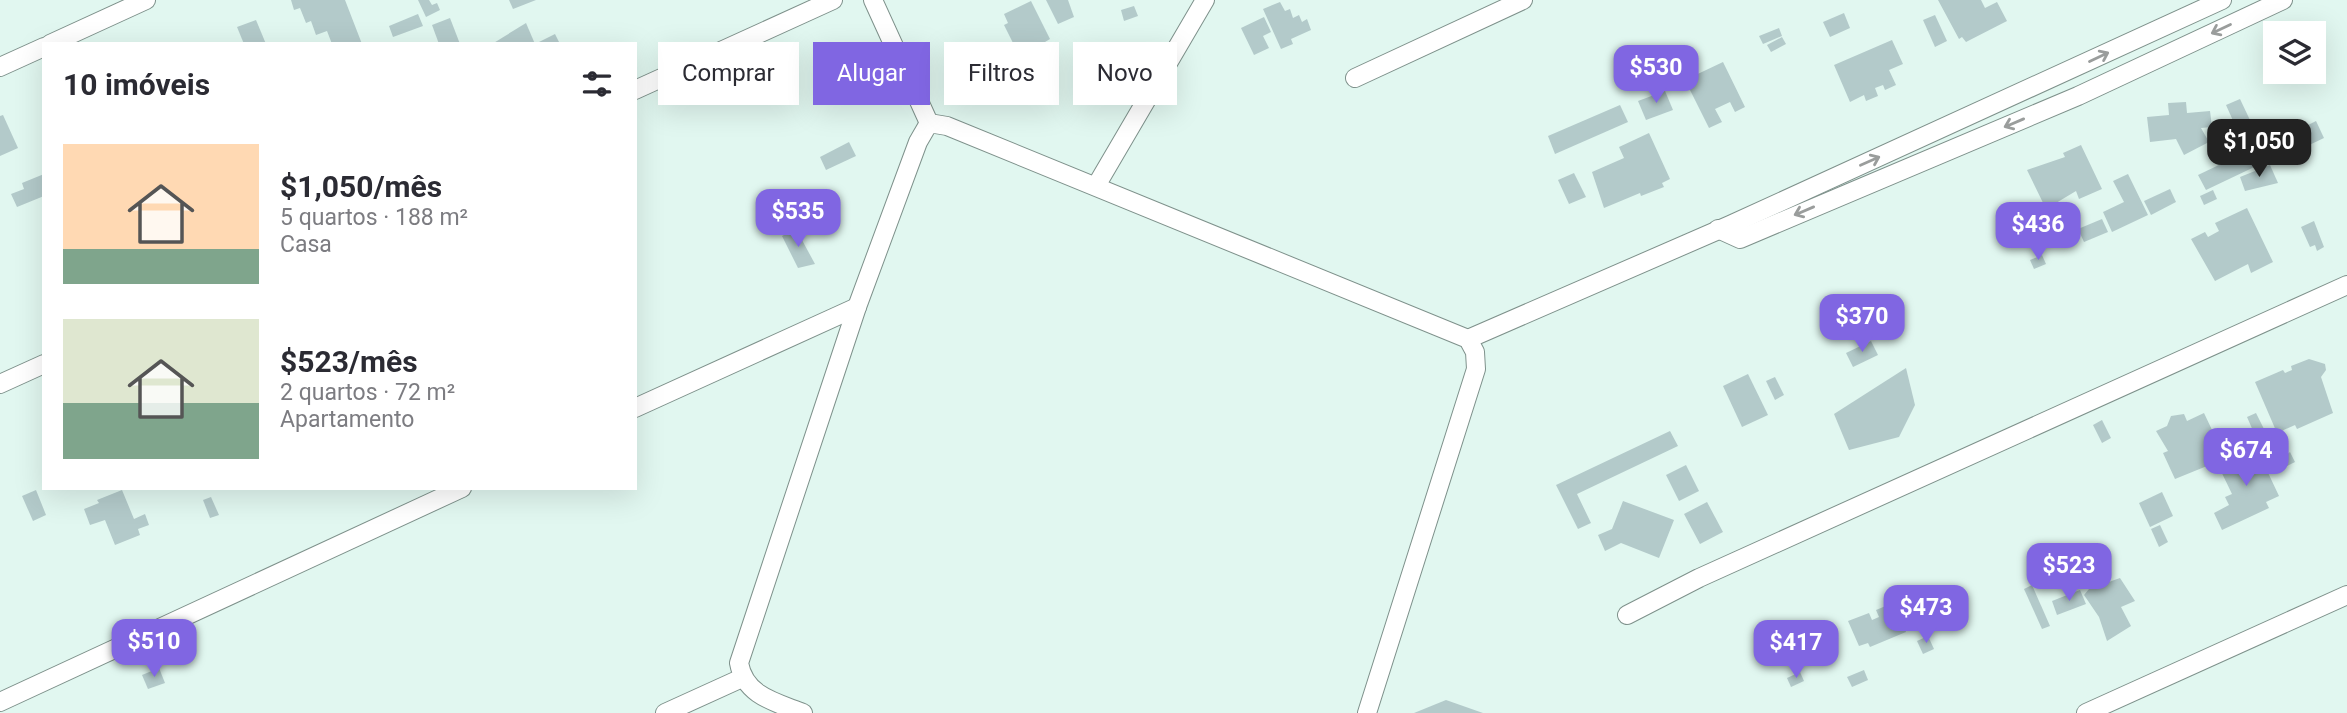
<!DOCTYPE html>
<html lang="pt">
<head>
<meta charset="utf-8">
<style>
	body { margin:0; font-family:Roboto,sans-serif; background:#f2f2f3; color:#2b2b33; height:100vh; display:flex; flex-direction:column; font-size:26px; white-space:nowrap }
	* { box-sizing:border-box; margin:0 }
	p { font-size:23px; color:#7c7c81 }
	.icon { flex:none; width:38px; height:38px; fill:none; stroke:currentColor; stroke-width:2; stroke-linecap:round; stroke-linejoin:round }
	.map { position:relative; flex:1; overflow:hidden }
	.sheet { position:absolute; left:42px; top:42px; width:595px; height:448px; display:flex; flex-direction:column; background:#fff; border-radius:0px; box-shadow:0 7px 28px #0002 }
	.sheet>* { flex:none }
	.guide { position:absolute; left:658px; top:42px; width:665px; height:63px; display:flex; gap:14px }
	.tools { position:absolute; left:2263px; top:21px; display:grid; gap:14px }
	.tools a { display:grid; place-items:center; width:63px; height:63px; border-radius:0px; background:#fff; box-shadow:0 7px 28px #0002; font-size:35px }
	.price { position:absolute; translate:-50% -60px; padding:0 16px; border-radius:14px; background:#8066e2; color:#fff; font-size:23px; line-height:46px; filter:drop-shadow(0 2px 4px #0008) }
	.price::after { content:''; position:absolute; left:50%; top:42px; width:21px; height:16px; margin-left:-10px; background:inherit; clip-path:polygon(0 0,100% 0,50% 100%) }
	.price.current { background:#222; color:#fff }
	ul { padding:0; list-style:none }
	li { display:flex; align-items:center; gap:21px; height:175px; padding:0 21px }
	li span { display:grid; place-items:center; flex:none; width:196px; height:140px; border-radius:0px; color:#555 }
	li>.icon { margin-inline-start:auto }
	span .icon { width:84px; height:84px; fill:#fffc; stroke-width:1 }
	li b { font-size:30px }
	h2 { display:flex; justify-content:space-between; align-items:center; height:84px; padding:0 21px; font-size:30px }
	.pill { padding:0 24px; border-radius:0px; background:#fff; box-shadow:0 7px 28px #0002; font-size:24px; line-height:63px }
	.pill.current { background:#8066e2; color:#fff }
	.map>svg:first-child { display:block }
	.building { fill:#b3caca }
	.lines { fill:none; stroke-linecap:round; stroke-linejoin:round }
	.minor-casing { stroke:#7e918b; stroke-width:20 }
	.minor { stroke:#fff; stroke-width:18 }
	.oneway { stroke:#9a9d9c }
</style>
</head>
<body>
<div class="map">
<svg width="2347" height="713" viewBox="0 0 2347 713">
	<rect width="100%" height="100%" fill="#e1f7f0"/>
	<g class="building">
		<path d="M291,0H345L362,44H332L327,31L316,35L311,21L306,23L300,8L294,10Z"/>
		<path d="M418,0H429L432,5L437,3L440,10L426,17Z"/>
		<path d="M509,0H536L513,9Z"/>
		<path d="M1046,0H1068L1074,17L1058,24Z"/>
		<path d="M1938,0H1981L1985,8L1997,2L2007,21L1966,42L1962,37L1959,39Z"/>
		<path d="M1031,1L1050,39L1020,57L1004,25L1008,23L1004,14Z"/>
		<path d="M1280,2L1285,11L1290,9L1293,18L1299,15L1302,22L1307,19L1311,30L1291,39L1293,44L1281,49L1263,9Z"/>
		<path d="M1134,6L1138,16L1124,21L1121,10Z"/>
		<path d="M1844,13L1850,28L1830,37L1823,22Z"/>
		<path d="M418,14L423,26L393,37L389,26Z"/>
		<path d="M1935,15L1947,41L1935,47L1923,20Z"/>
		<path d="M1264,17L1271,32L1263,36L1269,48L1254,55L1241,28Z"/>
		<path d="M450,18L460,44H439L432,25Z"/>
		<path d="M256,20L266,44H244L237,27Z"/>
		<path d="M526,23L535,44H492Z"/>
		<path d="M1779,28L1782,36L1763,44L1759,36Z"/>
		<path d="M555,34L560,44H535Z"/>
		<path d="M1782,37L1786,44L1771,52L1767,45Z"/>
		<path d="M1892,40L1903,64L1889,70L1896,85L1885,90L1883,85L1875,88L1878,96L1866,101L1864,95L1850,102L1834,65Z"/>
		<path d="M1723,62L1745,107L1735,112L1730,102L1715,109L1722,122L1709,128L1685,80Z"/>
		<path d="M1665,91L1673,110L1646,120L1638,101Z"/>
		<path d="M2240,99L2258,137L2243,143L2226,105Z"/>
		<path d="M2186,102L2187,113L2210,111L2212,127L2201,128L2209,142L2184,155L2176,139L2150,142L2147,117L2169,115L2168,103Z"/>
		<path d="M1620,105L1628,122L1555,154L1548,136Z"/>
		<path d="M3,115L18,148L0,156V116Z"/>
		<path d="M2316,121L2324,138L2273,162L2265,147Z"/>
		<path d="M2267,124L2276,140L2265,144L2258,129Z"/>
		<path d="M1649,133L1670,179L1662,183L1664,187L1641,196L1640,193L1604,208L1592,172L1624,158L1619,147Z"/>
		<path d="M2259,139L2269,160L2206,190L2198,175L2244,153L2241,147Z"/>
		<path d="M849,142L856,156L826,170L820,157Z"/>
		<path d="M2081,145L2102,189L2079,199L2076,191L2046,209L2027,170L2065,157L2063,153Z"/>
		<path d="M2270,165L2278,183L2245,191L2240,177Z"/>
		<path d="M1574,173L1586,197L1569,204L1558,180Z"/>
		<path d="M44,174V196L17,207L11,194L24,189L22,183Z"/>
		<path d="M2128,174L2148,215L2112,232L2103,212L2124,202L2113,181Z"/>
		<path d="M2170,189L2176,202L2151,215L2144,201Z"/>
		<path d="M2213,190L2217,199L2204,205L2200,196Z"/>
		<path d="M2247,208L2273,262L2251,273L2248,264L2215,281L2191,239L2205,232L2208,237L2219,231L2215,223Z"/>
		<path d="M2102,219L2108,232L2084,242L2078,229Z"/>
		<path d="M2314,221L2324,247L2317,251L2315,245L2310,247L2301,227Z"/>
		<path d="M796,229L815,264L798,268L782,236Z"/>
		<path d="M2042,255L2046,264L2034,269L2030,260Z"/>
		<path d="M1871,341L1878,355L1853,367L1846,353Z"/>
		<path d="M2309,359L2325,364L2326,370L2321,377L2333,413L2297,429L2295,425L2277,433L2255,382L2283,370L2285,373L2292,370L2291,366Z"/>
		<path d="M1906,368L1915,405L1899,437L1849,450L1834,414Z"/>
		<path d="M1748,374L1768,415L1742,427L1723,386Z"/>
		<path d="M1775,377L1784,395L1775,400L1766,381Z"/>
		<path d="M2204,413L2213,432L2222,428L2234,455L2175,479L2163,453L2168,451L2156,431L2167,426L2171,416L2184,414L2187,421Z"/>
		<path d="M2256,413L2264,429L2254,433L2247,417Z"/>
		<path d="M2102,420L2111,438L2102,443L2093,425Z"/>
		<path d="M1670,431L1678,446L1577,494L1591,523L1578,529L1556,485Z"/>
		<path d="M2254,443L2279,496L2266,502L2269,508L2222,530L2214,513L2229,505L2225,497L2232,494L2218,465L2245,453L2243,448Z"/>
		<path d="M2271,443L2280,460L2290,452L2295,462L2273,473L2260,449Z"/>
		<path d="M1686,465L1699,491L1679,501L1666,475Z"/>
		<path d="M36,490L46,515L33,521L22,496Z"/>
		<path d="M122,490L134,519L145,514L149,525L138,529L140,535L115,545L105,520L90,525L84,509L99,503L97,500Z"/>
		<path d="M2162,492L2173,516L2150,527L2139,503Z"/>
		<path d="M211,497L219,515L210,518L203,500Z"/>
		<path d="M1623,501L1674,520L1659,558L1621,543L1605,551L1598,535L1612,529Z"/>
		<path d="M1707,502L1723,532L1700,544L1684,514Z"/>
		<path d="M2160,525L2168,542L2159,547L2151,529Z"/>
		<path d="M2082,557L2088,570L2062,581L2056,568Z"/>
		<path d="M2120,578L2135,601L2121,607L2131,626L2107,641L2099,617L2084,595L2089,589Z"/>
		<path d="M2032,585L2050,626L2042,629L2024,589Z"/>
		<path d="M2080,590L2086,604L2057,615L2052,601Z"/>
		<path d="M1888,605L1897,626L1903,624L1906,632L1870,647L1868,643L1859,646L1848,621L1869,613L1872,620L1879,617L1876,610Z"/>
		<path d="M1928,636L1934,649L1923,654L1917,641Z"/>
		<path d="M159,668L165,683L148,689L142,675Z"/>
		<path d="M1864,670L1868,680L1852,687L1847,677Z"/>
		<path d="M1800,672L1804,681L1791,687L1787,678Z"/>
		<path d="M1446,700L1483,713H1414Z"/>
	</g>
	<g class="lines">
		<defs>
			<g id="minor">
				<path d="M873,0L929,123"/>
				<path d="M50,44L146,0"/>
				<path d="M0,67L44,47"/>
				<path d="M1355,78L1523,0"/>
				<path d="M635,90L833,0"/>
				<path d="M1096,186L1205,0"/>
				<path d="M1718,229L1740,239L2078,96L2283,0"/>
				<path d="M1468,339L1730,225L2222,0"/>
				<path d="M0,384L44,364"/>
				<path d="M635,408L857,307"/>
				<path d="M1627,615L1699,578L2347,285"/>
				<path d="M0,702L462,488"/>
				<path d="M665,713L742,678"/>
				<path d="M803,713C775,702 745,696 739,663L857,307L918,142L929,123L947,126L1468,339L1475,352L1476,369L1367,713"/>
				<path d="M2086,713L2347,595"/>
			</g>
		</defs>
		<use href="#minor" class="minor-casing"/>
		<use href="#minor" class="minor"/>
	</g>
	<defs><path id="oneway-shaft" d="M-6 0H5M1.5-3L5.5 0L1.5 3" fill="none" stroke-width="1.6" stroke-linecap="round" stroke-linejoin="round" transform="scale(1.75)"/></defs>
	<g class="oneway">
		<use href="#oneway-shaft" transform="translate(2221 29) rotate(155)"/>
		<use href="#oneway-shaft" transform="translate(2099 57) rotate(-25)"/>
		<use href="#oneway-shaft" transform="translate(2014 123) rotate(157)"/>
		<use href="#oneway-shaft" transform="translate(1870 161) rotate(-24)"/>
		<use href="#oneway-shaft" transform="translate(1804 211) rotate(157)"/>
	</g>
</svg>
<div class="tools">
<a><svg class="icon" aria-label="layers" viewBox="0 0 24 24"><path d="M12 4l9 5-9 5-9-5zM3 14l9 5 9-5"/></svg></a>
</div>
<b class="price" style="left:1656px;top:105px">$530</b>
<b class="price current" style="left:2259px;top:179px">$1,050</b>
<b class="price" style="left:798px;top:249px">$535</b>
<b class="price" style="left:2038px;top:262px">$436</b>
<b class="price" style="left:1862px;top:354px">$370</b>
<b class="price" style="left:2246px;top:488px">$674</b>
<b class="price" style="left:2069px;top:603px">$523</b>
<b class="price" style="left:1926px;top:645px">$473</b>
<b class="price" style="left:154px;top:679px">$510</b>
<b class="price" style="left:1796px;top:680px">$417</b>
<div class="guide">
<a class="pill">Comprar</a>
<a class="pill current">Alugar</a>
<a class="pill">Filtros</a>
<a class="pill">Novo</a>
</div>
<section class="sheet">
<h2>10 imóveis<svg class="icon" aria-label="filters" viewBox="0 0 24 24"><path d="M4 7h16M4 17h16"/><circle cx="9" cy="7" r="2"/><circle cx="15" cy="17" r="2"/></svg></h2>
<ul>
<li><span style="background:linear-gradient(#ffd9b3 75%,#7fa58c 0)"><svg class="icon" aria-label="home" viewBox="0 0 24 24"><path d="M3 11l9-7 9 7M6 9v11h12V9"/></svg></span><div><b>$1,050/mês</b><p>5 quartos · 188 m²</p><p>Casa</p></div></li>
<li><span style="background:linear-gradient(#dfe7d0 60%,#7fa58c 0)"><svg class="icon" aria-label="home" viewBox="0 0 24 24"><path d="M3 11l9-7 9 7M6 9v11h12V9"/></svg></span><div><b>$523/mês</b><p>2 quartos · 72 m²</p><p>Apartamento</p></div></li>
</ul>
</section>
</div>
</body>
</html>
